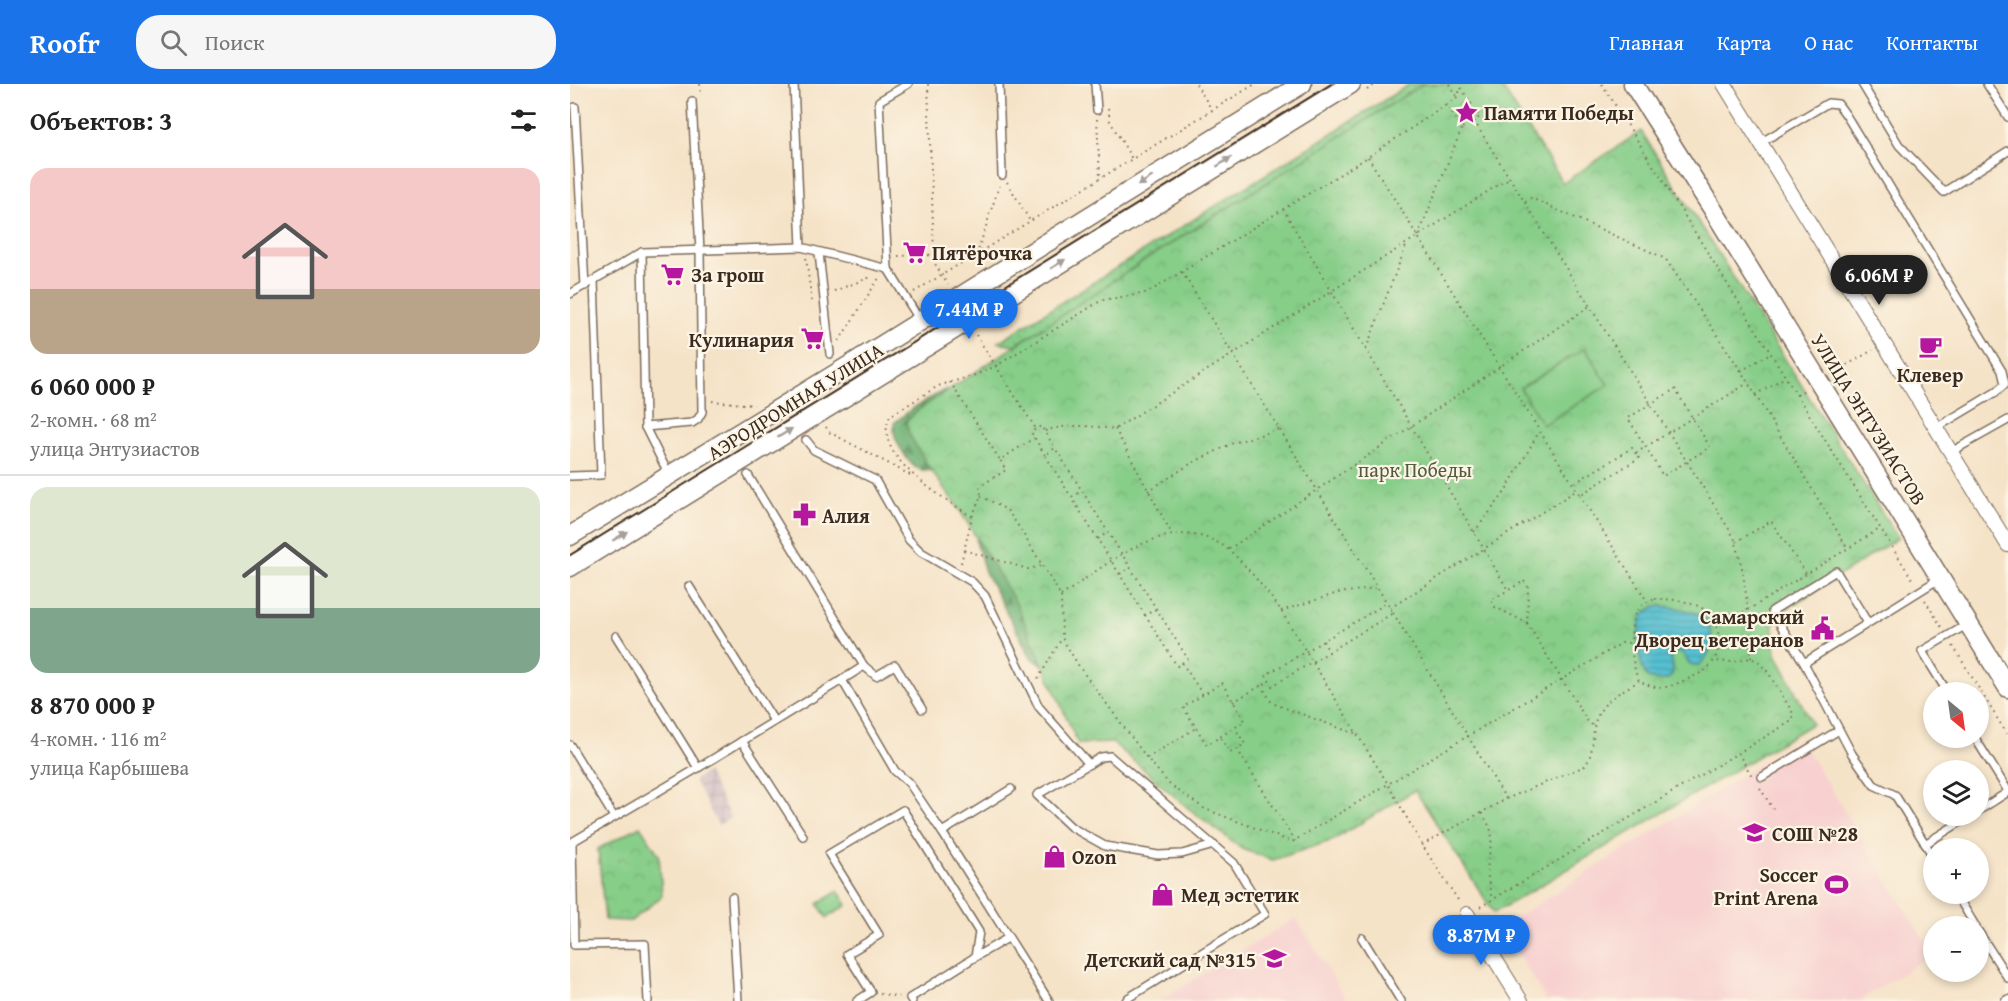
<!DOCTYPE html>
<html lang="ru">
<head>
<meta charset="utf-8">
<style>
	body { margin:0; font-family:"Gentium Book Plus",serif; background:#f6f6f6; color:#222; height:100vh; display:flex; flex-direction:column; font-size:22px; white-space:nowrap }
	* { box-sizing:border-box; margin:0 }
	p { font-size:20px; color:#767676 }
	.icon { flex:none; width:33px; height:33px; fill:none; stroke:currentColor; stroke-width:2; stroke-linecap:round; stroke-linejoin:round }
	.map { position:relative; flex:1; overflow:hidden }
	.details { display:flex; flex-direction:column; background:#fff; width:570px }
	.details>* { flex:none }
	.needle { width:39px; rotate:151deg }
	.buttons { position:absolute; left:1353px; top:598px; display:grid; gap:12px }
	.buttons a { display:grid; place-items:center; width:66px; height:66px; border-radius:50%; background:#fff; box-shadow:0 3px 9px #0003; font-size:30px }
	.price { position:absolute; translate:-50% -51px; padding:0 14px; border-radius:21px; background:#1a73e8; color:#fff; font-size:20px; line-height:39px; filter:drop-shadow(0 2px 3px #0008) }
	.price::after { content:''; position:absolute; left:50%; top:36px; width:18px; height:14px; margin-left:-9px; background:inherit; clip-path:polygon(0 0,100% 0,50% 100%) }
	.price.active { background:#222; color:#fff }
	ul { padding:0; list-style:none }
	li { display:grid; align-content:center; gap:12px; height:318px; padding:0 30px }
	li+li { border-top:2px solid #e0e0e0 }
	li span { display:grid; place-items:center; height:186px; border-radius:18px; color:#555 }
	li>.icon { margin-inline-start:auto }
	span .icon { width:108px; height:108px; fill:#fffc; stroke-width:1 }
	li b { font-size:26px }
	h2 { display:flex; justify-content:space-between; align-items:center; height:72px; padding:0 30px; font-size:26px }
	header { display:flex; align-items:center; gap:36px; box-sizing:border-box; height:84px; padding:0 30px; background:#1a73e8; color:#fff }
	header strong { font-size:28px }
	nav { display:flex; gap:33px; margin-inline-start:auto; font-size:21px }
	.search { width:420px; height:54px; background:#f6f6f6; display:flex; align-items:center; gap:15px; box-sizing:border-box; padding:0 21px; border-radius:24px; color:#767676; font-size:22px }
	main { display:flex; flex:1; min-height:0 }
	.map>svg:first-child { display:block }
	.built { fill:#f7d0cf }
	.industrial { fill:url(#industrial-grid) }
	.grass { fill:url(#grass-dots); stroke:#617c54; stroke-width:1.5 }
	.forest { fill:url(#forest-firs); stroke:#546e4a; stroke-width:1.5 }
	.park { fill:url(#park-crowns); stroke:#617c54; stroke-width:1.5 }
	.garden { fill:#87ce89; stroke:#617c54; stroke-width:1.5 }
	.water { fill:url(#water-rules); stroke:#487578; stroke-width:1.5 }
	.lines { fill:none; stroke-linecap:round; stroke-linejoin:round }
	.lane-casing { stroke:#7c6b5a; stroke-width:10 }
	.street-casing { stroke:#7c6b5a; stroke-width:16 }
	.secondary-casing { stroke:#7c6b5a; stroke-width:21 }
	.path { stroke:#7c6b5a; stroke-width:2; stroke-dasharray:1.5 4.5; stroke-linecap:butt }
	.lane { stroke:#fff; stroke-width:7 }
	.street { stroke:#fff; stroke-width:14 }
	.secondary { stroke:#fff; stroke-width:18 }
	.tram { stroke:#3b2a1e; stroke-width:1.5 }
	.oneway { fill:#a79f9a }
	.labels { text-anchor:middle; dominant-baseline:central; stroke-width:4.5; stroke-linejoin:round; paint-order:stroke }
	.poi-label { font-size:20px; font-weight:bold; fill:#3b2a1e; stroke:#fcf5e5; text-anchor:start }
	.street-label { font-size:20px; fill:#3b2a1e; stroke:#fcf5e5 }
	.park-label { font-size:20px; fill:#525b3e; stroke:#fcf5e5 }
</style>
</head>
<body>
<header>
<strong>Roofr</strong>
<div class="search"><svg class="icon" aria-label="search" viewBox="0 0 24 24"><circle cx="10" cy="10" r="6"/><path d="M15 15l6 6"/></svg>Поиск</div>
<nav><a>Главная</a><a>Карта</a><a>О нас</a><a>Контакты</a></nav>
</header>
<main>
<section class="details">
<h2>Объектов: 3<svg class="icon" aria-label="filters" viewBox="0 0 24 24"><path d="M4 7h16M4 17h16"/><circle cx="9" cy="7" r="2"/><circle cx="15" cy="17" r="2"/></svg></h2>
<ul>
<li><span style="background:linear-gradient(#f6c9c9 65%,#b9a48a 0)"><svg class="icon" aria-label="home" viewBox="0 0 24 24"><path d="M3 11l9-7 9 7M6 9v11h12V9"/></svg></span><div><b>6 060 000 ₽</b><p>2-комн. · 68 m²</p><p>улица Энтузиастов</p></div></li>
<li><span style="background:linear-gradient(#dfe7d0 65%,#7fa58c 0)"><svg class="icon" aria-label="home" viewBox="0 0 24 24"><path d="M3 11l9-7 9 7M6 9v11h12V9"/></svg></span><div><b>8 870 000 ₽</b><p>4-комн. · 116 m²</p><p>улица Карбышева</p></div></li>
</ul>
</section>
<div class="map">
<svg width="1438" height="917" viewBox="0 0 1438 917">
	<defs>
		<pattern id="industrial-grid" width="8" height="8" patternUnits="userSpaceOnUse" patternTransform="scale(1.5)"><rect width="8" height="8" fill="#d2bec5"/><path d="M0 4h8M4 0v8" fill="none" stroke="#b5a3a9"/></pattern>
		<pattern id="grass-dots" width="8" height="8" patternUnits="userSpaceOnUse" patternTransform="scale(1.5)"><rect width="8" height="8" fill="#87ce89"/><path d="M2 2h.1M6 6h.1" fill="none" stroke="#75b176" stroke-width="1.8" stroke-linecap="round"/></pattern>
		<pattern id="forest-firs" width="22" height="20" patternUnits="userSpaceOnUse" patternTransform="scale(1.5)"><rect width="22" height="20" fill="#6db175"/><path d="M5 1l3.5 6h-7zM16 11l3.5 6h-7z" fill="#5b905f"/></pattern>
		<pattern id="park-crowns" width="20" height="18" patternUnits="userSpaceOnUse" patternTransform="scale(1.5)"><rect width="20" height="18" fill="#87ce89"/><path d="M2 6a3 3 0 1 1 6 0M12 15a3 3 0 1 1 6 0" fill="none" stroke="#75b176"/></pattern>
		<pattern id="water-rules" width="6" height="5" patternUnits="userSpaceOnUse" patternTransform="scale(1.5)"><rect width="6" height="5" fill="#55c0d1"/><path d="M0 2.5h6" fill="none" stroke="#489ca9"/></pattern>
	</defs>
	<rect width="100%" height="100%" fill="#fcf5e5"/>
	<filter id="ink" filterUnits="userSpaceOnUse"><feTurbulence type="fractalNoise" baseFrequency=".0167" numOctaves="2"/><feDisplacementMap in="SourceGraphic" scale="12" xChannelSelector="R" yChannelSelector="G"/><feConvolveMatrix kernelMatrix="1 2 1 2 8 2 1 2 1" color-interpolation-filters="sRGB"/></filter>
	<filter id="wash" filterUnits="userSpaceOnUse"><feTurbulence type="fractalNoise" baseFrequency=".008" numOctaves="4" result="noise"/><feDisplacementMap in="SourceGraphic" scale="24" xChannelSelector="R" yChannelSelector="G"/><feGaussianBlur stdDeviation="1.35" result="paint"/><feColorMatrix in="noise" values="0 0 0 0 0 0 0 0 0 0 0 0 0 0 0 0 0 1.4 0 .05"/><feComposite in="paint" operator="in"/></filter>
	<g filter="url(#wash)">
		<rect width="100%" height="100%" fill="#f5e3c8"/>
		<g class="built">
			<path d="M1230,655L1363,870L1289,917H977L931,843Z"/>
			<path d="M726,834L777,917H589Z"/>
		</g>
		<path class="industrial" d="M137,688L161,734L148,741L124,696Z"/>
		<path class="grass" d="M840,0H871L445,261L428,258Z"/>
		<g class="forest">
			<path d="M376,305L407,354C396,362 366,388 355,387C345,386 338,377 334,370C327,359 323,352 324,339L345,323Z"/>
			<path d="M411,441L492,592L462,575L415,488L406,457Z"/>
		</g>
		<g class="park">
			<path d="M853,0H930L993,99L1071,47L1328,454L1215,526L1203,540L1206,570L1242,640L924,829L845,706L763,756L703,776L672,765L618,724L543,659L508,660L446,519L389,425L358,382L339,350L336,338L348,326L575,176Z"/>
			<path d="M70,742L89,771L92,812L61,837L35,836L28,765Z"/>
			<path d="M268,807L277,821L257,834L248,820Z"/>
		</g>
		<path class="garden" d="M1015,264L1038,301L973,341L950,304Z"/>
		<path class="water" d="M1087,522C1099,523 1113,524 1125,529C1147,539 1146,567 1129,581C1117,582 1118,576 1112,569L1108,568L1103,570L1101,574C1108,595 1096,600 1078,594C1068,582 1064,542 1075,529C1077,526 1083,524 1087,522Z"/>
	</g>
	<g filter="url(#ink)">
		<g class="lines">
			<defs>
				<g id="lane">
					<path d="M224,0L231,163"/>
					<path d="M338,0L309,17L318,185L349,235"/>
					<path d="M429,0L432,91"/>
					<path d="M525,0L527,26"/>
					<path d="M1292,0L1329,61L1374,108L1438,67"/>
					<path d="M1417,0L1438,33"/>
					<path d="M5,23L15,202"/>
					<path d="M1190,59L1258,19L1268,20L1276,31L1432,287L1435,300L1426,308L1366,344"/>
					<path d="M72,168L75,343L99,391"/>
					<path d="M249,169L260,270"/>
					<path d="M0,210L72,168L231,163L318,185"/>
					<path d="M75,343L122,339L128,335L132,328L130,167L122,17"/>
					<path d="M236,356L244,366L305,396L339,456L351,468L402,498L415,512L469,623L519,680"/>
					<path d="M1381,368L1438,336"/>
					<path d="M178,391L294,582L272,596L325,687L339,699L372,748L441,705"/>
					<path d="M0,392L31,391L24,197"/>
					<path d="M119,502L204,637"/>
					<path d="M1298,539L1266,487L1202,527L1234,579L1282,670L1304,701L1325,711L1364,774"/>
					<path d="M46,552L128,684L272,596"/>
					<path d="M1234,579L1369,495"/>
					<path d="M294,582L306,592L325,581L352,625"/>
					<path d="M1378,609L1352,567L1398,540"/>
					<path d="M1405,654L1438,707"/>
					<path d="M172,657L233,752"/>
					<path d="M0,661L44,733"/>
					<path d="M1192,693L1269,646"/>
					<path d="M1408,727L1438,708"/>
					<path d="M372,748L479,917"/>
					<path d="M1355,760L1400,732"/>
					<path d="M1386,810L1406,843"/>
					<path d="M162,813L168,917"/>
					<path d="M1408,847L1438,894"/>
					<path d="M792,854L831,917"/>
					<path d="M78,917L75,860L4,861L2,758L128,684"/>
					<path d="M287,917L301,908L277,870L309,851L259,770L333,726L409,848L405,873L438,854"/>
					<path d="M342,917L340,914L405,873"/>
					<path d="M556,917L558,914L695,830L664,779L540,672L531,673L467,711L501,743L535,762L588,771L612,770L644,761"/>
					<path d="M1435,917L1438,915"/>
				</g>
				<g id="street">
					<path d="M1154,0L1438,461"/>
					<path d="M897,830L951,917"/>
				</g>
				<g id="secondary">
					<path d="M1063,0L1142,124L1438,604"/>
					<path d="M0,452L275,284L732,0"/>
					<path d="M0,483L781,0"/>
				</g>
			</defs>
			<use href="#lane" class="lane-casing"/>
			<use href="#street" class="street-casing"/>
			<use href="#secondary" class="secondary-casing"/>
			<g class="path">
				<path d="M130,0L131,11"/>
				<path d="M358,0L364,170"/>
				<path d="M626,0L642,26"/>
				<path d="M879,0L887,13"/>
				<path d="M1032,0L1344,498"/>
				<path d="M891,4L910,33L892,44L876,21L887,13Z"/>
				<path d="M797,6L807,0"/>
				<path d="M538,24L540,37L562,75"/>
				<path d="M527,35L530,94"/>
				<path d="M904,37L1164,453C1177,492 1178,534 1181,574"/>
				<path d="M798,73L1003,400L1010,411L1069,374L1062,364L1003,400"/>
				<path d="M437,98L460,137"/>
				<path d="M955,118L961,114L1090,172L1097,177L1171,287L1278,465"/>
				<path d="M713,125L938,506"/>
				<path d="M848,152L892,44"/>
				<path d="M359,170L378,201"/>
				<path d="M328,172L407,170L429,102"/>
				<path d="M236,174L242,219"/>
				<path d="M612,188L817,519"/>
				<path d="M264,207L301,193"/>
				<path d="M344,208L685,0"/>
				<path d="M406,251L466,345"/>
				<path d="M269,257L309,194"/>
				<path d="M796,265L836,162"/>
				<path d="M1171,287L1199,270"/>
				<path d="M1261,290L1303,266"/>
				<path d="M380,298L430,376"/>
				<path d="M1105,305L1140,363L1093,392L1058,334Z"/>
				<path d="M1185,311L1215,293"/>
				<path d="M1227,311L1236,305"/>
				<path d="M142,317L184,321"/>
				<path d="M256,343L259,348L344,393"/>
				<path d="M545,345L602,450"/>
				<path d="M475,347C499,339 520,342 545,345L939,94"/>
				<path d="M1066,369L1178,299"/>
				<path d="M475,371L461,348L471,342L485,364"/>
				<path d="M578,407L622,379L663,359L710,345"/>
				<path d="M1010,411L1077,517"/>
				<path d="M411,412L437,426L447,440L491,512L492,554L510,584L577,674L600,701L635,725L722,758L1052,559H1062"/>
				<path d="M502,413L512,407"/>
				<path d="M402,433C375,414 300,373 320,332L368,302L405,291L426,282L532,216L572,210L582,206L798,73L876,21"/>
				<path d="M904,448L933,411L969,348"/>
				<path d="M528,455L538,448"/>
				<path d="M1166,458L1201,437L1237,491"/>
				<path d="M659,465L1020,222"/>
				<path d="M394,466L458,485L471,482"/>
				<path d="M391,479L402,433L411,412L410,402L436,386L430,376L464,354"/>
				<path d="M550,490L560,483"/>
				<path d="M954,497L958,503L957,539L925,523L921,516Z"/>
				<path d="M491,512C535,482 595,427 652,461C668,470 696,507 708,522L818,700L852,761L890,819"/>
				<path d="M1085,515C1099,515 1117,516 1130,523C1152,535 1155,567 1138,584C1131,590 1122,593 1113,597C1095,605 1088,606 1069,597C1061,581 1057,541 1068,525C1072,520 1079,517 1085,515Z"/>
				<path d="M1355,516L1372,544"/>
				<path d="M820,524L1007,406"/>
				<path d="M711,527L768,509L806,504"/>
				<path d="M823,529L936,715"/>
				<path d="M575,531L607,582L618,575L485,364L475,371L575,531L586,525"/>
				<path d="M1144,536C1154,530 1166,532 1178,526L1311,444"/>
				<path d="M957,539L1018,638L1025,643"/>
				<path d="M753,557L759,568L823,529L817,519L696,591L702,602L759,568"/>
				<path d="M1383,562L1438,652"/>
				<path d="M612,579L633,611"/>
				<path d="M468,595L492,554"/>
				<path d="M652,599L675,637L637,661L613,623Z"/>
				<path d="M691,601L702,619L783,649L786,648"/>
				<path d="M663,618L699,597"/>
				<path d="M651,654L660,669L675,660L665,644"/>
				<path d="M667,665L725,757"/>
				<path d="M1168,669L1182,692"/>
				<path d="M577,674L626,644"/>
				<path d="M1190,704L1203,725"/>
				<path d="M912,729C927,753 921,753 918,778C916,791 920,804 922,816"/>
				<path d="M852,761L936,715L1015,682C1027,664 1020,646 1028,631C1036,614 1054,606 1069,597"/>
				<path d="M910,823L1220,638L1224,631L1198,588L1189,578L1181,574L1162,578L1143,577"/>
				<path d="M310,910L331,913"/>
			</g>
			<use href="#lane" class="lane"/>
			<use href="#street" class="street"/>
			<use href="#secondary" class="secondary"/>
			<path class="tram" d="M0,471L761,0"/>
		</g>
		<defs><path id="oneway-solid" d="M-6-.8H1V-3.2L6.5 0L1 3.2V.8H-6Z" transform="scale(1.5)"/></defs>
		<g class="oneway">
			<use href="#oneway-solid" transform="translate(654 78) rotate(-32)"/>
			<use href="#oneway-solid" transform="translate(575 97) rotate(148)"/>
			<use href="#oneway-solid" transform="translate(488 180) rotate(-32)"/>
			<use href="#oneway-solid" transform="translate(215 349) rotate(-32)"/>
			<use href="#oneway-solid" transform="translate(50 452) rotate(-32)"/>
		</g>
	</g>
	<defs>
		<symbol id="sight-bare" viewBox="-9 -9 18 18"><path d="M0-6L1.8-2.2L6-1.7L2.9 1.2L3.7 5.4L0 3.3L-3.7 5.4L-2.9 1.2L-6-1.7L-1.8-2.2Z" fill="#b5179e" stroke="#fcf5e5" stroke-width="2.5" paint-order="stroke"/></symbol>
		<symbol id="supermarket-bare" viewBox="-9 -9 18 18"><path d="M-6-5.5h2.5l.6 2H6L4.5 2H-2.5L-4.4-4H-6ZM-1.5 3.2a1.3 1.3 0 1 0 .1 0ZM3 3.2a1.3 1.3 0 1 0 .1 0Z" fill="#b5179e" stroke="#fcf5e5" stroke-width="2.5" paint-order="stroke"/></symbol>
		<symbol id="cafe-bare" viewBox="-9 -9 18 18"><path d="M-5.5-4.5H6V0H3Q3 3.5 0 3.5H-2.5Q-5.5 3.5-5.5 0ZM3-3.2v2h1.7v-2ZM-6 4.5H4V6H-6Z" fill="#b5179e" stroke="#fcf5e5" stroke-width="2.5" paint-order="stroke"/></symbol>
		<symbol id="pharmacy-bare" viewBox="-9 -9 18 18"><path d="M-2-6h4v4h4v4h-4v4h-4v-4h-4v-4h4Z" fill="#b5179e" stroke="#fcf5e5" stroke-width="2.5" paint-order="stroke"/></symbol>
		<symbol id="civic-bare" viewBox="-9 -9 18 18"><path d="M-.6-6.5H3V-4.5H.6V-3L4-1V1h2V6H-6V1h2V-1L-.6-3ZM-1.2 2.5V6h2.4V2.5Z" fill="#b5179e" stroke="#fcf5e5" stroke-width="2.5" paint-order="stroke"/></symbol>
		<symbol id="school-bare" viewBox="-9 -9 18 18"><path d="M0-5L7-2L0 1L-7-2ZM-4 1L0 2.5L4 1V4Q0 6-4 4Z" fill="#b5179e" stroke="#fcf5e5" stroke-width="2.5" paint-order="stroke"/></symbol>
		<symbol id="shop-bare" viewBox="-9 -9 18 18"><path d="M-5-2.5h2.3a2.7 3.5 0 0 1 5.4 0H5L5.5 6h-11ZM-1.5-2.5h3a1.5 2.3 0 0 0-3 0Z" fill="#b5179e" stroke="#fcf5e5" stroke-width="2.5" paint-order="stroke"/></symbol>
		<symbol id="stadium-bare" viewBox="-9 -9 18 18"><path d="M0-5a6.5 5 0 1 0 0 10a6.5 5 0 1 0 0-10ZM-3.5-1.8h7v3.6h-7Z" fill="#b5179e" stroke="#fcf5e5" stroke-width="2.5" paint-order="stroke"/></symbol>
	</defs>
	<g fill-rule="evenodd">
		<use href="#sight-bare" x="880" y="12" width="33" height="33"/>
		<use href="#supermarket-bare" x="328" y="152" width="33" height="33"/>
		<use href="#supermarket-bare" x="86" y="174" width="33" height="33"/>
		<use href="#supermarket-bare" x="226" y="238" width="33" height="33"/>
		<use href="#cafe-bare" x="1344" y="246" width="33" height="33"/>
		<use href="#pharmacy-bare" x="218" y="414" width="33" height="33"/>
		<use href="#civic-bare" x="1236" y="528" width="33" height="33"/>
		<use href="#school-bare" x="1168" y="732" width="33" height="33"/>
		<use href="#shop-bare" x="468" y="756" width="33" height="33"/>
		<use href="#stadium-bare" x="1250" y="784" width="33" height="33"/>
		<use href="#shop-bare" x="576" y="794" width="33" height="33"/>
		<use href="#school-bare" x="688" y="858" width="33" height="33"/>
	</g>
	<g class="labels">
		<g class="poi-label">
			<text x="914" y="28">Памяти Победы</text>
			<text x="362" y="168">Пятёрочка</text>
			<text x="121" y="190">За грош</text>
			<text x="224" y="255" text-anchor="end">Кулинария</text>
			<text x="1360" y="290" text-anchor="middle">Клевер</text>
			<text x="252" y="431">Алия</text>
			<text x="1234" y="532" text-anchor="end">Самарский<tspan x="1234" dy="23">Дворец ветеранов</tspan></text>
			<text x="1202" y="749">СОШ №28</text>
			<text x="502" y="772">Ozon</text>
			<text x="1248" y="790" text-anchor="end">Soccer<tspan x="1248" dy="23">Print Arena</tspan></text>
			<text x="611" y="810">Мед эстетик</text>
			<text x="686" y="875" text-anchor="end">Детский сад №315</text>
		</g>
		<g class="street-label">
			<text transform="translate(225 317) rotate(-32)">АЭРОДРОМНАЯ УЛИЦА</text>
			<text transform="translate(1299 335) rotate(58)">УЛИЦА ЭНТУЗИАСТОВ</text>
		</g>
		<g class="park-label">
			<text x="845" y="385">парк Победы</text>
		</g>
	</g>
</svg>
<div class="buttons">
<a><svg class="needle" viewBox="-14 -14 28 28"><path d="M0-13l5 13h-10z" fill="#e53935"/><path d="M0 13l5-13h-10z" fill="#767676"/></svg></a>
<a><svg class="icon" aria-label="layers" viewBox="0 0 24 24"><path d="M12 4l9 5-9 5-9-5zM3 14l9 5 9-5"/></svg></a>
<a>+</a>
<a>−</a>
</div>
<b class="price active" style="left:1309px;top:222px">6.06M ₽</b>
<b class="price" style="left:399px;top:256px">7.44M ₽</b>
<b class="price" style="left:911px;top:882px">8.87M ₽</b>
</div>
</main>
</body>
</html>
